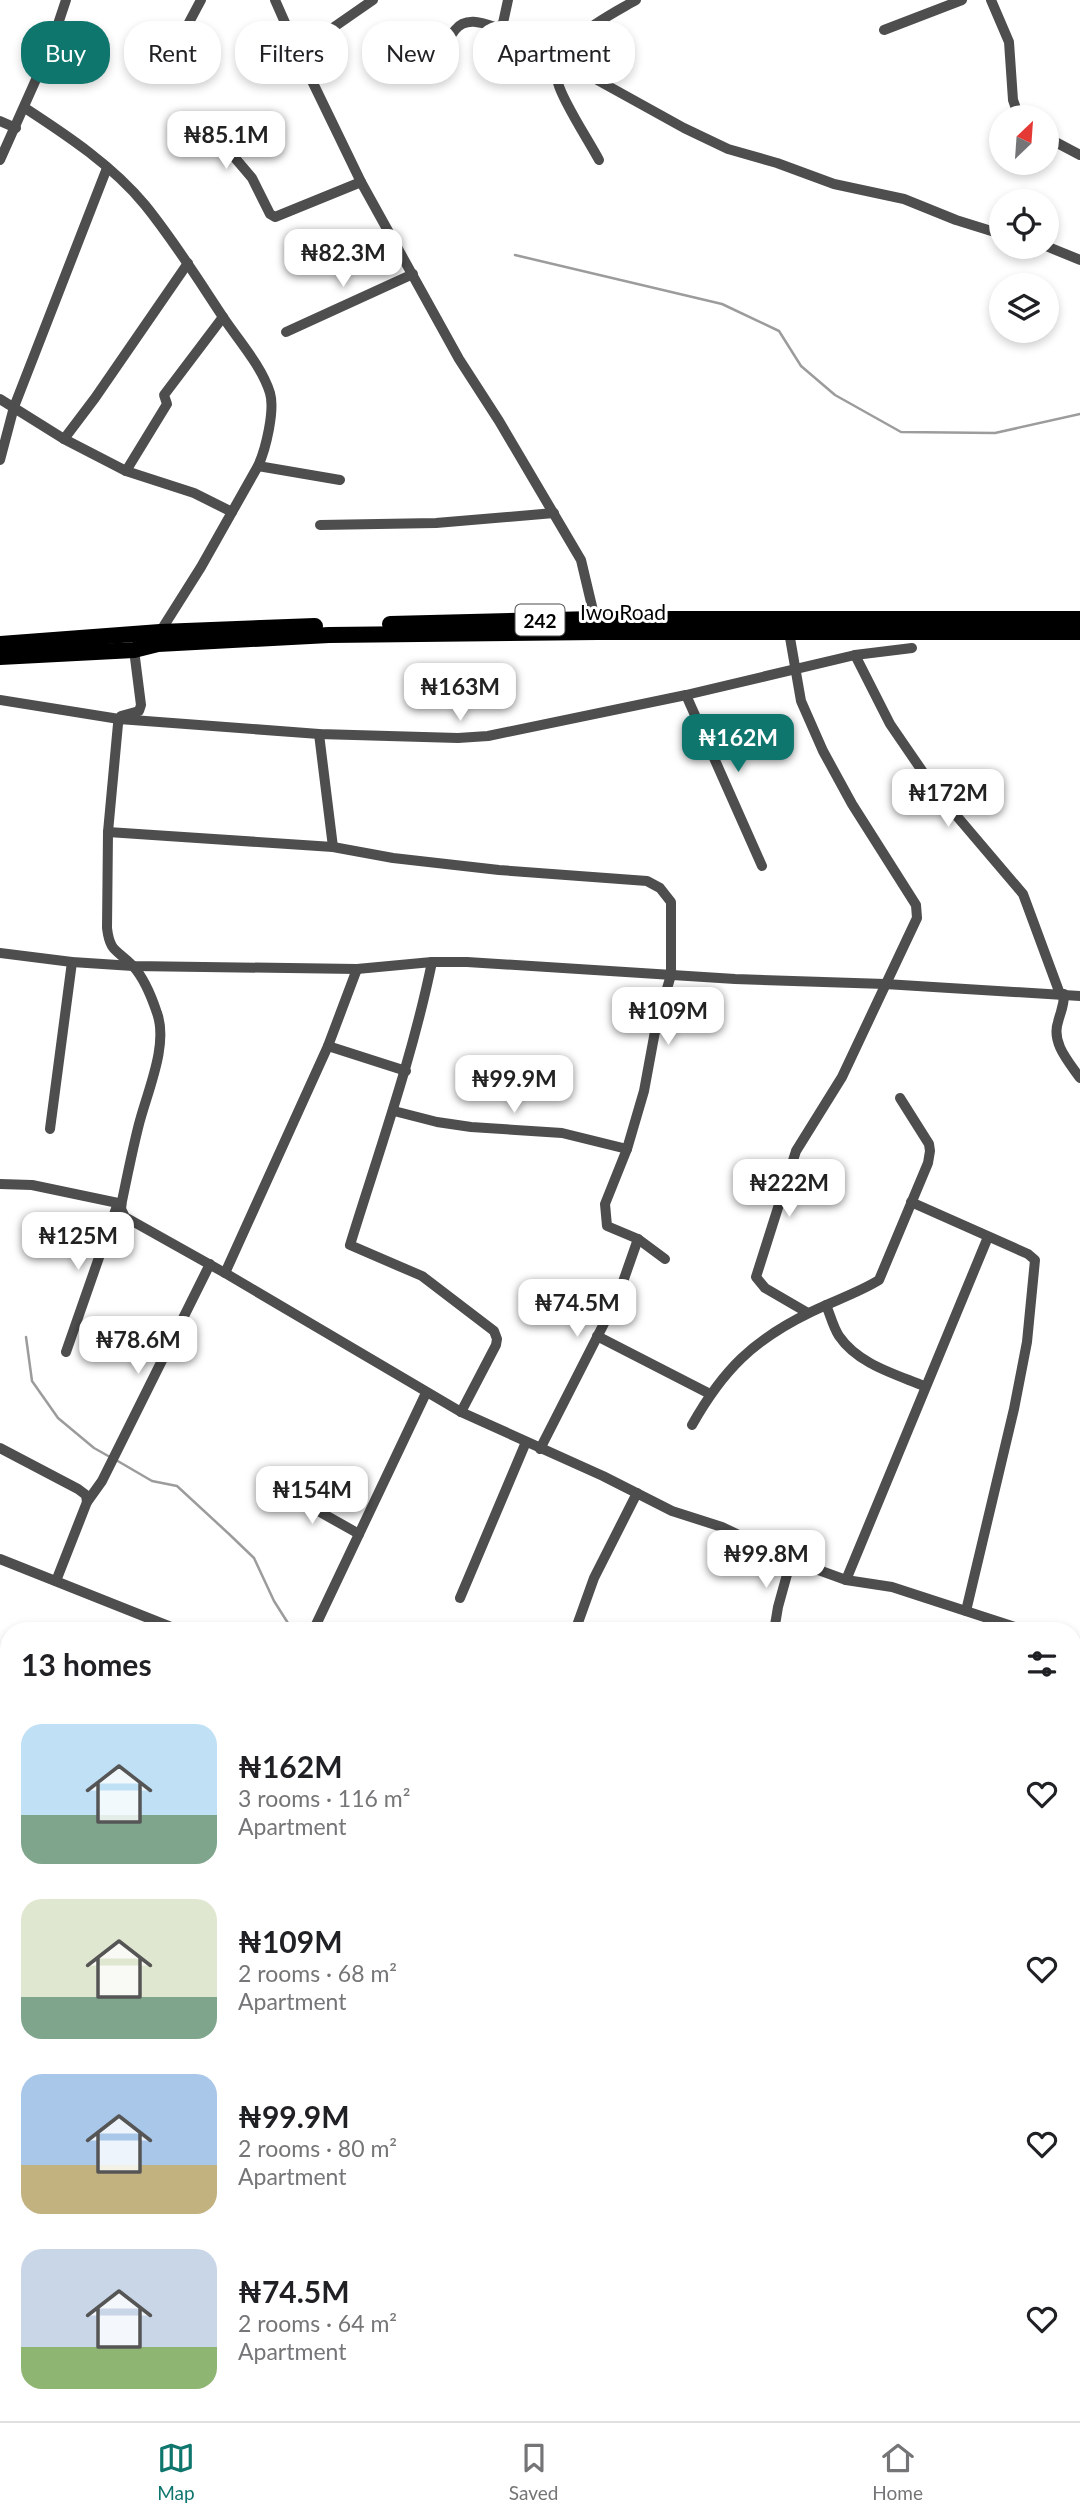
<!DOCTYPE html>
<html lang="en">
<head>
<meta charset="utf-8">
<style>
	body { margin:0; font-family:Lato,sans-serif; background:#f6f6f6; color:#202124; height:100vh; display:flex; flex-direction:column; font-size:26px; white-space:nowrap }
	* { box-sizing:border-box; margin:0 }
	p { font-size:23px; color:#757577 }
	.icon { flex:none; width:38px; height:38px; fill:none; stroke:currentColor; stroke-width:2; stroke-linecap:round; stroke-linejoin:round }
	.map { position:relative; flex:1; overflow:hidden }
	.sheet { position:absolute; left:0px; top:1622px; width:1082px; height:800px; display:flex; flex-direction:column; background:#fff; border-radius:28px 28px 0 0; box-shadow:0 4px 10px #0003 }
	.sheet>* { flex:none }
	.top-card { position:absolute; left:21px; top:21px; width:700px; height:63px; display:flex; gap:14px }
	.needle { width:46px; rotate:25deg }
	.buttons { position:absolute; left:989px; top:105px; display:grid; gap:14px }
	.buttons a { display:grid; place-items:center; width:70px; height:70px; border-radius:50%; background:#fff; box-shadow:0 4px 10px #0003; font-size:35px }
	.price { position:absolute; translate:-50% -60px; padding:0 16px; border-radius:14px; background:#fff; color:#222; font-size:23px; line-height:46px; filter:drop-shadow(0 2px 4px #0008) }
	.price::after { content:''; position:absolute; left:50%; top:42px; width:21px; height:16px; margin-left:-10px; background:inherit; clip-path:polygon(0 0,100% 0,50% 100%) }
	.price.current { background:#0f766e; color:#fff }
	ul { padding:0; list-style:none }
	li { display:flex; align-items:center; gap:21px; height:175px; padding:0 21px }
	li span { display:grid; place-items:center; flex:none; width:196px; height:140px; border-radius:21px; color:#555 }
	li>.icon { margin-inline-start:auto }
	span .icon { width:84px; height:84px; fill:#fffc; stroke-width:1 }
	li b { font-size:30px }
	h2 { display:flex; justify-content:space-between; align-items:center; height:84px; padding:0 21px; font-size:30px }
	.chip { padding:0 24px; border-radius:28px; background:#fff; box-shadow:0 4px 10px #0003; font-size:24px; line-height:63px }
	.chip.current { background:#0f766e; color:#fff }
	.dock { display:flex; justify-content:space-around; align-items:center; height:98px; border-top:2px solid #e0e0e0; background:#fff; font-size:19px; color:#757577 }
	.dock a { display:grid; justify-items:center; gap:4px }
	.dock .current { color:#0f766e }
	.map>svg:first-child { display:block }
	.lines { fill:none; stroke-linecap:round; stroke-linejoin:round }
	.stream { stroke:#9c9c9c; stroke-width:2.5 }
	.minor { stroke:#4e4e4e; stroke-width:10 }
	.primary { stroke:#000; stroke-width:16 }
	.labels { text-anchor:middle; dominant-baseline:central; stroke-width:6; stroke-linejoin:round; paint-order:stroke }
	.shield { fill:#fff; stroke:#4c4c4c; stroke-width:2 }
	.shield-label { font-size:19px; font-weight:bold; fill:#000 }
	.street-label { font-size:21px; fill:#000; stroke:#fff }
</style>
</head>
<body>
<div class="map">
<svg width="1080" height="2421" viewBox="0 0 1080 2421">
	<rect width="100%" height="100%" fill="#fff"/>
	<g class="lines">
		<g class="stream">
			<path d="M515,255L722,304L779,331L801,366L835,395L901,432L995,433L1080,414"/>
			<path d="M26,1337L32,1381L58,1418L94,1448L110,1457"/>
			<path d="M116,1460L152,1481L177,1486L229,1534L254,1558L274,1601L293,1631"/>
			<path d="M1073,1785L1080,1789"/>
		</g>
		<g class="minor">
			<path d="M275,0L298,52L361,182L459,359L499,421L581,560L595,619"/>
			<path d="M991,0L1009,42L1013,100L1019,117"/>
			<path d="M884,30L962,0"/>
			<path d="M177,45L201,0"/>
			<path d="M390,45L401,49L436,51C449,43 447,40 455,30C466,16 483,23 498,28L503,23L508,0"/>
			<path d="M298,52L373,0"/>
			<path d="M563,57L581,71L684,128L728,149L777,163L834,184L904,199L956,220L1001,234"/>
			<path d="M25,108C68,136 113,166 145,205C175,242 199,281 225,320C240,342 262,367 270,393C275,410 266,449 258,466L201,567L160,632"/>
			<path d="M0,121L16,128"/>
			<path d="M1046,137L1080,155"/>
			<path d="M224,145L252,178L270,214L275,217L361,182"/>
			<path d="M0,160L50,48L66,0"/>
			<path d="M599,160C589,141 563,102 558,83C548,44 609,16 636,0"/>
			<path d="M1046,246L1080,260"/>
			<path d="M286,332L413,274"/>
			<path d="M0,399L64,439L126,471L194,493L232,512"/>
			<path d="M64,439L95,398L188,263"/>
			<path d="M0,460L14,407L107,168"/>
			<path d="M258,466L340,480"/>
			<path d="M126,471L167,404L164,395L223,317"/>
			<path d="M320,525L436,523L554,513"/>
			<path d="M789,632L801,701L823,751L852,804L916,905L917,918L842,1077L796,1151L756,1277L765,1288L808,1313"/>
			<path d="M134,650L141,705L139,711L121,716L118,724L108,832L107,928C110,953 117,949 133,966C144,978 152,998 157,1013C169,1046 146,1094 138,1128C132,1152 127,1177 122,1201L121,1209L125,1217L225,1273L461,1412L603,1476L672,1511L722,1527L791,1560L846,1580L892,1587L1027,1631"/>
			<path d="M855,655L890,724L938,794L1023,894L1060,994"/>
			<path d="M686,695L762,866"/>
			<path d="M0,700L119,719L319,734L458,738L488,736L686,695L855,655L912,648"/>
			<path d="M319,734L333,847"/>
			<path d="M108,832L333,847L393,858L499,870L647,881L660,888L671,902V975L656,1026L644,1091L627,1149L605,1204L607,1226L638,1239L665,1259"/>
			<path d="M0,953L72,962L133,966L357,969L432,962H467L735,979L885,984L1080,996"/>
			<path d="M432,962C412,1059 379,1151 350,1245L422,1276L494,1331L497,1339L496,1345L461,1412"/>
			<path d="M1064,994C1064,1007 1061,1010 1058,1022C1051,1043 1069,1062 1080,1078"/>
			<path d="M328,1046L406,1071"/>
			<path d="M394,1111L437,1122L471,1127L562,1133L627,1149"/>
			<path d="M50,1129L72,962"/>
			<path d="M0,1184L32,1185L118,1203L121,1208"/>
			<path d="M911,1202L1028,1254L1035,1260L1027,1342L1014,1409L966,1611"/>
			<path d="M225,1273L328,1046L357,969"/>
			<path d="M826,1305C830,1314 833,1327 839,1336C858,1364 895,1374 924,1386"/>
			<path d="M597,1336L710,1394"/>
			<path d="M66,1352L118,1203"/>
			<path d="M692,1425C723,1370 753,1340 811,1312C833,1301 858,1293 879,1280L928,1163L930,1151L929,1144L900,1098"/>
			<path d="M0,1448L78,1489L86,1495L87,1502"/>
			<path d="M540,1449L618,1296L638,1239"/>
			<path d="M281,1490L359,1534"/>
			<path d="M0,1559L181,1631"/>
			<path d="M846,1580L988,1237"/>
			<path d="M56,1581L87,1502L102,1481L210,1264"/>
			<path d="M460,1598L526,1442"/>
			<path d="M313,1631L426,1393"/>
			<path d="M575,1631L594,1578L637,1493"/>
			<path d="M774,1631L778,1607L791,1560"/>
			<path d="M1073,1646L1080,1648"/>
			<path d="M0,1733L9,1735"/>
			<path d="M0,1848L9,1847"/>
			<path d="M1073,1908L1080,1912"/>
			<path d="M0,2029L9,2024"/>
			<path d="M0,2051L5,2061L9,2137"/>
			<path d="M1073,2080L1080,2042"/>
			<path d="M0,2221L9,2219"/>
			<path d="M1073,2345L1080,2338"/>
			<path d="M769,2413L782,2421"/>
			<path d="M962,2413L969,2421"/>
			<path d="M66,2421L67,2413"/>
			<path d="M173,2421L175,2413"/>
			<path d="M293,2421V2413"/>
			<path d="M519,2421L523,2413"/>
			<path d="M865,2421L871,2413"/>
			<path d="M995,2421L1003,2413"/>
		</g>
		<g class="primary">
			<path d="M390,624L595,619H1080"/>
			<path d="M0,644L160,632L315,626"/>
			<path d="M0,657L134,650L158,644L329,635L598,632H1080"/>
		</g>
	</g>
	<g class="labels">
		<rect class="shield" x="515.5" y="604.5" width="49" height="31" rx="5"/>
		<g class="shield-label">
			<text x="540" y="620">242</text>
		</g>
		<g class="street-label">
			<text x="623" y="611">Iwo Road</text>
		</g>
	</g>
</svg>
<div class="buttons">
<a><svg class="needle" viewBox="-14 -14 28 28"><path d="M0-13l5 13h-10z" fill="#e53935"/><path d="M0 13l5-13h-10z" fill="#757577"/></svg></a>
<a><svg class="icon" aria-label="locate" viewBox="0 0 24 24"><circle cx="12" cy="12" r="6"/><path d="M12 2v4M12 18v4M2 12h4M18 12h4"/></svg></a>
<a><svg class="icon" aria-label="layers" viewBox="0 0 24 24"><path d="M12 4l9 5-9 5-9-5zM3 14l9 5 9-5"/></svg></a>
</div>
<b class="price" style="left:226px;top:171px">₦85.1M</b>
<b class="price" style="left:343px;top:289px">₦82.3M</b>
<b class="price" style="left:460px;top:723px">₦163M</b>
<b class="price current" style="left:738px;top:774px">₦162M</b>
<b class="price" style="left:948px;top:829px">₦172M</b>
<b class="price" style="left:668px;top:1047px">₦109M</b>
<b class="price" style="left:514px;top:1115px">₦99.9M</b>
<b class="price" style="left:789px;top:1219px">₦222M</b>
<b class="price" style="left:78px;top:1272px">₦125M</b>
<b class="price" style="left:577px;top:1339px">₦74.5M</b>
<b class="price" style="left:138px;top:1376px">₦78.6M</b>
<b class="price" style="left:312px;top:1526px">₦154M</b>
<b class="price" style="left:766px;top:1590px">₦99.8M</b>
<div class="top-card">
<a class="chip current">Buy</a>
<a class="chip">Rent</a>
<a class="chip">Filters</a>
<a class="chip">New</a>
<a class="chip">Apartment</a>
</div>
<section class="sheet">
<h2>13 homes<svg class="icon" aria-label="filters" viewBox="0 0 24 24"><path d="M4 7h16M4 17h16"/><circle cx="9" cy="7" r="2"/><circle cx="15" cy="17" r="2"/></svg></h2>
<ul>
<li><span style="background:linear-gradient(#bfe0f5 65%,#7fa58c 0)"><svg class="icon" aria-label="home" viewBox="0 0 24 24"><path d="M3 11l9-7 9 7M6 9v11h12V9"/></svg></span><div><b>₦162M</b><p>3 rooms · 116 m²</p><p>Apartment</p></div><svg class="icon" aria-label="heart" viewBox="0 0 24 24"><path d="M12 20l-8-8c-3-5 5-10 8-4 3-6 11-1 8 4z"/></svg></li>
<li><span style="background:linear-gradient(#dfe7d0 70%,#7fa58c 0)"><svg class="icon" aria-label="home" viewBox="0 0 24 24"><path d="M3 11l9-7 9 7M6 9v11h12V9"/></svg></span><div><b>₦109M</b><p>2 rooms · 68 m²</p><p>Apartment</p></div><svg class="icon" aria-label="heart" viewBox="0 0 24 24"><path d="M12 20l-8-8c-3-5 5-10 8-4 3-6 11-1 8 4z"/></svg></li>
<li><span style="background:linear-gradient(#a9c7e8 65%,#c2b280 0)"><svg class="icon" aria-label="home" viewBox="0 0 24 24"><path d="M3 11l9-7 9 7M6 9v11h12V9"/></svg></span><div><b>₦99.9M</b><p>2 rooms · 80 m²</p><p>Apartment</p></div><svg class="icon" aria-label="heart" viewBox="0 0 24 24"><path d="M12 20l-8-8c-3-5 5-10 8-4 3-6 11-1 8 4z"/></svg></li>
<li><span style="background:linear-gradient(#c9d6e8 70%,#8fb573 0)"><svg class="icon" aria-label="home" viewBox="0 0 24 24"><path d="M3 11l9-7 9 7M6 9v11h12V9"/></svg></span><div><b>₦74.5M</b><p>2 rooms · 64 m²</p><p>Apartment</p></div><svg class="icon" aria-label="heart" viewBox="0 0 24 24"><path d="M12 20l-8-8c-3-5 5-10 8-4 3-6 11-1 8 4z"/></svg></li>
</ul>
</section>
</div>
<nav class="dock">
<a class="current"><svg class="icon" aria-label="map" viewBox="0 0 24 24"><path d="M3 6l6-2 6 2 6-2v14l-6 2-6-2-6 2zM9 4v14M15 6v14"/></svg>Map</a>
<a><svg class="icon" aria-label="saved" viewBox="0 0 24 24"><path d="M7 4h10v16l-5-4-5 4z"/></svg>Saved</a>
<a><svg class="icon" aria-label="home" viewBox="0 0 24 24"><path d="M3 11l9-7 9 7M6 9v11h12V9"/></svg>Home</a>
</nav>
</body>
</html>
